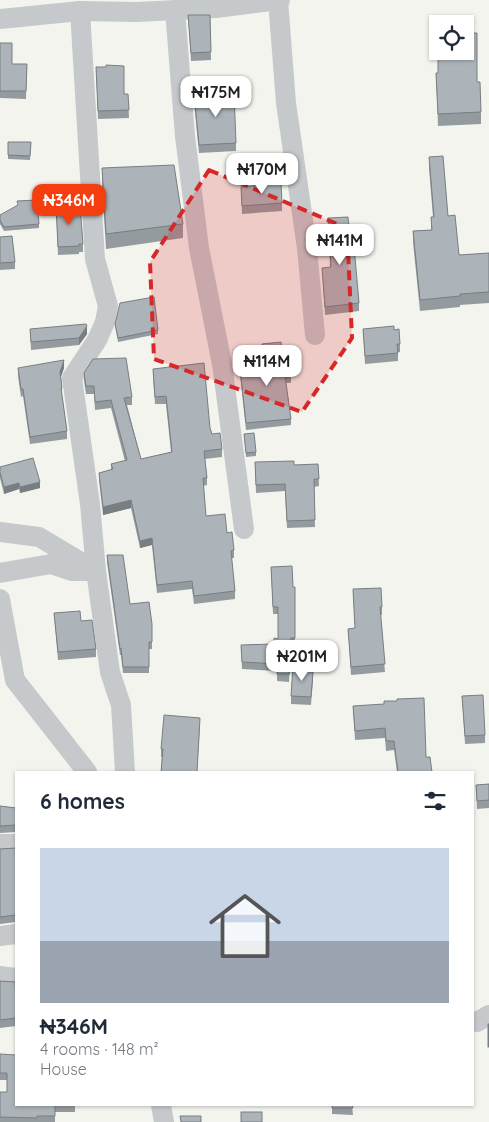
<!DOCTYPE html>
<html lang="en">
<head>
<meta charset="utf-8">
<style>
	body { margin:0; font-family:Quicksand,sans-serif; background:#f6f6f7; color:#1f2937; height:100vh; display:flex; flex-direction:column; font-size:19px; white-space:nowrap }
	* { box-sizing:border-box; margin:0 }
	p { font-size:16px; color:#747a83 }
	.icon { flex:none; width:28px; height:28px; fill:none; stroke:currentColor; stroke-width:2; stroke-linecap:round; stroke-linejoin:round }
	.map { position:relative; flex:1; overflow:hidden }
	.details { position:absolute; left:15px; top:771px; width:459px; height:335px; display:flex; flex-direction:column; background:#fff; border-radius:0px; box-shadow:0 1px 4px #0004 }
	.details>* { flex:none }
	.buttons { position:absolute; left:429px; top:15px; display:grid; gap:10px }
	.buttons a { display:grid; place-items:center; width:45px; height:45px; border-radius:0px; background:#fff; box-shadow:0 1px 4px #0004; font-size:25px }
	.price { position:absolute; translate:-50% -42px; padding:0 11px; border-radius:10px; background:#fff; color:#222; font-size:16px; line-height:32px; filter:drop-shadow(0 1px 2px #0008) }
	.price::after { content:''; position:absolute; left:50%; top:30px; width:15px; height:11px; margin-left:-8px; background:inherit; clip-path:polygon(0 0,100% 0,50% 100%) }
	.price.active { background:#f43e10; color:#fff }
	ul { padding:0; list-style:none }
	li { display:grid; align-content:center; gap:10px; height:265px; padding:0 25px }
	li span { display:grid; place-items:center; height:155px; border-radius:0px; color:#555 }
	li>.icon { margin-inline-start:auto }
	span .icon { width:90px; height:90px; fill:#fffc; stroke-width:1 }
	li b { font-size:21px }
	h2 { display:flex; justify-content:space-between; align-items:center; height:60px; padding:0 25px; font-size:21px }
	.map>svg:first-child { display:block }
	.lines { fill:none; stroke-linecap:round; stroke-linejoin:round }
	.minor { stroke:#c6c9cc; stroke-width:20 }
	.wall { fill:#949b9f }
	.shaded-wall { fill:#787e82 }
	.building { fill:#acb4b9; stroke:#787e82 }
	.marked { fill:#d62828; fill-opacity:0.2; stroke:#d62828; stroke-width:4; stroke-dasharray:10 6; stroke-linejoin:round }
</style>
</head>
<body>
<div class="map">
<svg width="489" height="1122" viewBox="0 0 489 1122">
	<rect width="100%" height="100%" fill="#f4f4ef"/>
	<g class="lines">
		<g class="minor">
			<path d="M278,0L286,103L307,248L315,335"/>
			<path d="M175,10L185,136L199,248L222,364L244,529"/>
			<path d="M80,11L95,259L108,306L105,322L97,340L72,378L90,504L96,571L110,672L121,705L125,772"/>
			<path d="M0,19L80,11L137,12L216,8L280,0"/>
			<path d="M0,532L39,537L96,571"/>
			<path d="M0,573L51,564L72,571H91"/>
			<path d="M0,599L15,680L87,772"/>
			<path d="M0,844H16"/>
			<path d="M0,936L16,934"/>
			<path d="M0,976L16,978"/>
			<path d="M472,1021L477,1022L489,1015"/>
			<path d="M161,1105L164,1122"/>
		</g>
	</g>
	<g class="wall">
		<path d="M188,15H210L211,60L191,61Z"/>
		<path d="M0,43L12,64H27L26,99L0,98Z"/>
		<path d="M96,67L124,94H128L129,118L98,119Z"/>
		<path d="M436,73L477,82L481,112V124L438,126Z"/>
		<path d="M194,94L236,143V151L199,153L194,102Z"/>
		<path d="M8,142H31L30,160L8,159Z"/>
		<path d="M429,157L448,216L459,255L489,253V303L460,305V307L420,311L413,242V231L431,230V217H433L429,168Z"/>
		<path d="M102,168L183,224V238L106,249L102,182Z"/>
		<path d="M241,187L282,203V211L242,214Z"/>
		<path d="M56,206L83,244V252H79V254L58,255Z"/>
		<path d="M0,215L39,224V228L4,231L0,224Z"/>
		<path d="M328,218L351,246L359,303V311L325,315L322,268H330Z"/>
		<path d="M0,237L15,262V269L0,270Z"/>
		<path d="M115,324L158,330V334L118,342Z"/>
		<path d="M30,329L87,334L79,345L31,350Z"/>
		<path d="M363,329L400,344V352H398V361L365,364Z"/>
		<path d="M262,344L284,363L291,376V383H286L291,419V425L246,430L240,375V368L263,365Z"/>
		<path d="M18,368H64L61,377L62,388V395L67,431V439L30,444L23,396L21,397L18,376Z"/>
		<path d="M153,369L210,428L212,434L222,449V457L205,459L207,478V485L203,486L206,516L227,533L234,550V558H231L235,591V599L194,604L192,589L157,593L152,545L140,548L131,508L103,515L99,480V473L111,470V464L125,461L111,408L95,410L94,394H86L84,381V373L132,397V405H127L141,459L171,452L166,404H155L153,376Z"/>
		<path d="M244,434L256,452V456L246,457Z"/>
		<path d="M255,462L294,465L318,464L319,486L314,487L315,527L287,528L285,491L256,493Z"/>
		<path d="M0,467L40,488L20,493L19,489L4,494L0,478Z"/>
		<path d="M107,555L130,604L152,624V649H149V673H123L121,655H120L107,562Z"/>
		<path d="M271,567L293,587H295V645H291L289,682L277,681V671L242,669L241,645L274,644L278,639V614H273Z"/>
		<path d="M353,589L382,607V615H380L385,672L351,675L348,629L355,628Z"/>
		<path d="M54,613L81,621L96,649V657L58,660Z"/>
		<path d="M309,672L313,680L311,705L291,704V696Z"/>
		<path d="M462,696L485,735V743L465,744Z"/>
		<path d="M353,706L426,757L432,772H397L394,750L386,751L385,738L355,740Z"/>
		<path d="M200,725L197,772H161L162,757H161V749Z"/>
		<path d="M489,784V808L477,809L476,785Z"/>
		<path d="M0,806L16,808V832L0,833Z"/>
		<path d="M16,848V922L0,924V849Z"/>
		<path d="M0,981L16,998V1026L0,1028Z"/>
		<path d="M0,1054L75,1105V1112H55V1122H0V1092H7V1080H0Z"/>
		<path d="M332,1105H352L353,1115L332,1114Z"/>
		<rect x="413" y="1105" width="18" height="1"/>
	</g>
	<g class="shaded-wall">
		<path d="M87,326V334L79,345V338Z"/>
		<path d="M64,360V368L60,379V372Z"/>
		<path d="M40,482V488L20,493V487Z"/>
		<path d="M19,483V489L4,494V487Z"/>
		<path d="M131,500V508L103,515V507Z"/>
		<path d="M152,538V545L140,548V541Z"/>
	</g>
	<g class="building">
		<path d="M188,15H210L211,52L191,53Z"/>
		<path d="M465,33H477V82H480L481,112L438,114L436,73H438V51H465Z"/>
		<path d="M0,43H12V64H27L26,91H0Z"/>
		<path d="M106,65L124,66V94H128L129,110L98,111L96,67H106Z"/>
		<path d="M234,93L236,143L199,145L194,94Z"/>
		<path d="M8,142H31L30,156L8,155Z"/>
		<path d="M443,156L448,216L455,215L459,255L489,253V292L460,294V296L420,300L413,231L432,230L431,217H434L429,157Z"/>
		<path d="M174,165L183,224L106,234L102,168Z"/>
		<path d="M281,183L282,203L242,206L241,187Z"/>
		<path d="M37,200L39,224L4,227L0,220V215L18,205L17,201Z"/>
		<path d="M80,205L83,244H79V246L58,247L56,206Z"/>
		<path d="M348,217L351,246H354L359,303L325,307L322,268L331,267L328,218Z"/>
		<path d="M12,236L15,262L0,263V237Z"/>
		<path d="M154,297L158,330L118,338L115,324L120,303Z"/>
		<path d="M86,324L87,326L79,338L31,342L30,329Z"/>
		<path d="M394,326V330L399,329L400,344H397L398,353L365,356L363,329Z"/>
		<path d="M281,342L284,363L289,362L291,376H285L291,419L246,423L240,368L264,365L262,344Z"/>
		<path d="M126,358L132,397L124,398L141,459L172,452L166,396L155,397L153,369L204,363L210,428L212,434L220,433L222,449L204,451L207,478H203L206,516L225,514L227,533L232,532L234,550L231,551L235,591L194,596L192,581L157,585L152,538L140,541L131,500L103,507L99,473L113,469L111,464L127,460L111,400L95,402L94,386H86L84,373L93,359Z"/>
		<path d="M64,360L60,372L62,388H61L67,431L30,437L23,389H21L18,368Z"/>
		<path d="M254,433L256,452L246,453L244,434Z"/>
		<path d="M33,458L40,482L20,487L19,483L4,487L0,472V467Z"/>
		<path d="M294,461V465L318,464L319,479H314L315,520L287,521L285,484L256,485L255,462Z"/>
		<path d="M107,555H123L130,604L149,602L152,624V642H149V667H123L121,648L120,649Z"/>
		<path d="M292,566L293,587H295V638H291L289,674H277L278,664L242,662L241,645L274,644V638L278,639V607H273L271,567Z"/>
		<path d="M381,588L382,607H380L385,664L351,667L348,629L355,628L353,589Z"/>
		<path d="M80,611L81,621L92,620L96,649L58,652L54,613Z"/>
		<path d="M293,665L309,666V672H313L311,697L291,696Z"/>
		<path d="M483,695L485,735L465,736L462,696Z"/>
		<path d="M424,698L426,757H430L432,772H398L394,741H386L385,728L355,731L353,706L384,704V701H397V699Z"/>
		<path d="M164,715L200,718L197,772H161L163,749H161Z"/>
		<path d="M489,784V800L477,801L476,785Z"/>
		<path d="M0,806L16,808V825L0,826Z"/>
		<path d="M16,848V915L0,917V849Z"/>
		<path d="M0,981L15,982L16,998V1018L0,1020Z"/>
		<rect x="488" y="1024" width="1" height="23"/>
		<path d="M0,1054L16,1055V1105H55V1116H37V1118L0,1117V1092H7V1073H0Z"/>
		<path d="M332,1105H352L353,1108H332Z"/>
		<rect x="241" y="1112" width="21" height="10"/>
		<path d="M180,1116H201V1122H181Z"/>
	</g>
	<path class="marked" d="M209,170L347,228L352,338L302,412L154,359L150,262Z"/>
</svg>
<div class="buttons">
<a><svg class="icon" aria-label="locate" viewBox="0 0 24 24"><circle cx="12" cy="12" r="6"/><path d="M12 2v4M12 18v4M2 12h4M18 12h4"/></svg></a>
</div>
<b class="price" style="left:216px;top:118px">₦175M</b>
<b class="price" style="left:262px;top:195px">₦170M</b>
<b class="price active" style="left:69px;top:226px">₦346M</b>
<b class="price" style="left:340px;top:266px">₦141M</b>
<b class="price" style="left:267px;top:387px">₦114M</b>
<b class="price" style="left:302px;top:682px">₦201M</b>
<section class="details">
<h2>6 homes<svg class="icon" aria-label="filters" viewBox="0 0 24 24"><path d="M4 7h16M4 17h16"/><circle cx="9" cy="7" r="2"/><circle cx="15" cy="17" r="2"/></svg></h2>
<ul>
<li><span style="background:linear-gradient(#c9d6e8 60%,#9aa5b1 0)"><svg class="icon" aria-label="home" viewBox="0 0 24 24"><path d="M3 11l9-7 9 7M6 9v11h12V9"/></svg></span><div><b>₦346M</b><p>4 rooms · 148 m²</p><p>House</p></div></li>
</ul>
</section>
</div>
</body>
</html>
